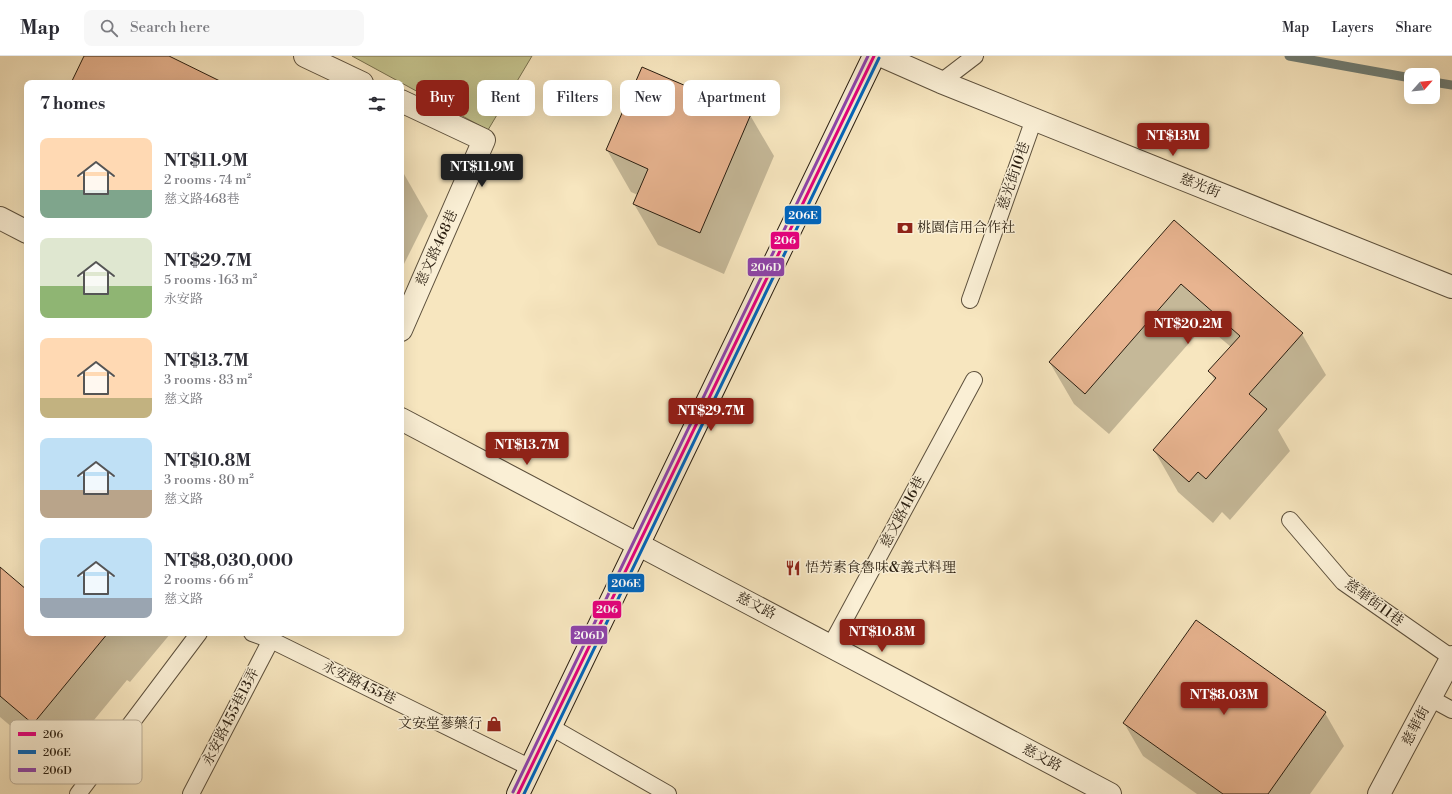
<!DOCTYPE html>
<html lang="en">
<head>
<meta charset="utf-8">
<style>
	body { margin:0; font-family:"Libre Bodoni","Noto Serif TC",serif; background:#f7f7f7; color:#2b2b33; height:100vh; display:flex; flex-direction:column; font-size:15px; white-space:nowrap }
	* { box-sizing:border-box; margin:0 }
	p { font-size:13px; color:#7c7c81 }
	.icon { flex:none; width:22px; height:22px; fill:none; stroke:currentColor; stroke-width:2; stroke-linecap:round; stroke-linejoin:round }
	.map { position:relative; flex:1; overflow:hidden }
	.side { position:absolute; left:24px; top:24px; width:380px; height:556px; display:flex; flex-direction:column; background:#fff; border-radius:8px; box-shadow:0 4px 16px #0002 }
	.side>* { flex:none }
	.banner { position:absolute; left:416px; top:24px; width:380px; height:36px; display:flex; gap:8px }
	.needle { width:26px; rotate:63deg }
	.fabs { position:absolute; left:1404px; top:12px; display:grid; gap:8px }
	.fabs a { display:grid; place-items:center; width:36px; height:36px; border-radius:8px; background:#fff; box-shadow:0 4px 16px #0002; font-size:20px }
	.price { position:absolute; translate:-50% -34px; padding:0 9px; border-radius:4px; background:#8f2418; color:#fff; font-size:13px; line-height:26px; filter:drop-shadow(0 1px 2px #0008) }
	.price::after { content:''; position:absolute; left:50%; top:24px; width:12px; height:9px; margin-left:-6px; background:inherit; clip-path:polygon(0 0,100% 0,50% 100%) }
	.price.current { background:#222; color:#fff }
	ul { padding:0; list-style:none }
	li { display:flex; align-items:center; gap:12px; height:100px; padding:0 16px }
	li span { display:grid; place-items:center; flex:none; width:112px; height:80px; border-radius:8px; color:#555 }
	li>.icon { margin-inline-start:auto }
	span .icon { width:48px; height:48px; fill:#fffc; stroke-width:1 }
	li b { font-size:17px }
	h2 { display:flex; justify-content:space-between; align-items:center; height:48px; padding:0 16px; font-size:17px }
	.tag { padding:0 14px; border-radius:8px; background:#fff; box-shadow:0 4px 16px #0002; font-size:14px; line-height:36px }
	.tag.current { background:#8f2418; color:#fff }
	header { display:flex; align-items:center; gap:24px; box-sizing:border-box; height:56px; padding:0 20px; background:#fff; border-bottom:1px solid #e1e1e2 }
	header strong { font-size:19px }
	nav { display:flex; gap:22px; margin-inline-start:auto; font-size:14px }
	.search { width:280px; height:36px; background:#f7f7f7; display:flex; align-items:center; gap:10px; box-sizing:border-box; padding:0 14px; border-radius:8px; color:#7c7c81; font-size:15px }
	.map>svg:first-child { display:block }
	.green { fill:#c4c38d; stroke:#77704e }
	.shadow { fill:#0003 }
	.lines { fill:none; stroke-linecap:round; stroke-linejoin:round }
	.stream { stroke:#707e76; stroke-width:9 }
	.building { fill:#e8b490; stroke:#2a1e10 }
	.service-casing { stroke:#5d503c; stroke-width:18 }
	.minor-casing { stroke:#5d503c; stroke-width:24 }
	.tertiary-casing { stroke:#5d503c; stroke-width:24 }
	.secondary-casing { stroke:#2a1e10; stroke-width:24 }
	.service { stroke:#faefd5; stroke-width:16 }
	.minor { stroke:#faefd5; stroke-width:22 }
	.tertiary { stroke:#faefd5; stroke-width:22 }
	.secondary { stroke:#faefd5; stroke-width:22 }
	.bus-1-casing { stroke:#faefd5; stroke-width:6 }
	.bus-2-casing { stroke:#faefd5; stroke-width:6 }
	.bus-3-casing { stroke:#faefd5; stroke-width:6 }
	.bus-1 { stroke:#e5007d; stroke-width:3 }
	.bus-2 { stroke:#0065bd; stroke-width:3 }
	.bus-3 { stroke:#8e44ad; stroke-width:3 }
	.labels { text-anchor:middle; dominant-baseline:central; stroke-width:3; stroke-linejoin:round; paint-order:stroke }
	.street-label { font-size:14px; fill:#2a1e10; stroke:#faefd5 }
	.poi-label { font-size:14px; fill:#2a1e10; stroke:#faefd5; text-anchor:start }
	.key { fill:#faefd5; stroke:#bcb09a; stroke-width:1 }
	.key-label { font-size:11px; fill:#2a1e10 }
	.line-badge { stroke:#faefd5; stroke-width:1.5 }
	.badge-label { font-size:11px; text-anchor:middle; font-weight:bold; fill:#fff }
</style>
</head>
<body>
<header>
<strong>Map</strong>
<div class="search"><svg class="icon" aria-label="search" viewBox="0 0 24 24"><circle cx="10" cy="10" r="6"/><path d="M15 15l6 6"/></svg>Search here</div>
<nav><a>Map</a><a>Layers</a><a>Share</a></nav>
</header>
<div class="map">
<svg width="1452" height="738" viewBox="0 0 1452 738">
	<rect width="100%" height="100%" fill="#f7e6bf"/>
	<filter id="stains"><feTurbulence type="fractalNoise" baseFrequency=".005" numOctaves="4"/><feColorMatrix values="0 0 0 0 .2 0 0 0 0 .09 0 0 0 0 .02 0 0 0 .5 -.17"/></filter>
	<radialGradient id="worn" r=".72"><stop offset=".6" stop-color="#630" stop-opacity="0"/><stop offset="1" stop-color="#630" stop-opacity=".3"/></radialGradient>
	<path class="green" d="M352,0H532L488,74Z"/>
	<g class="shadow">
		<path d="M750,59L774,100L724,218L658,189L634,148L638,139L631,136L607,94Z"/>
		<path d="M401,117L404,118L428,160L401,214Z"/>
		<path d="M1174,165L1302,278L1326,319L1278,374L1290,395L1230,464L1222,456L1213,467L1178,436L1154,394L1215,325L1210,315L1231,291L1205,269L1109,378L1074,348L1050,307Z"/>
		<path d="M0,512L27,535V577H171L130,626L127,624L57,709L0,661Z"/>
		<path d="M1325,657L1344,690L1310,738H1197L1143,700L1124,667Z"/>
	</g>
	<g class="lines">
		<g class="stream">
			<path d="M1289,0L1411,22"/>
			<path d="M1433,26L1452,29"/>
		</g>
	</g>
	<g class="building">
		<path d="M84,0H169L224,27H71Z"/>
		<path d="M642,11L751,58L700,177L633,148L648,113L606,94Z"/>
		<path d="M1174,164L1303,277L1249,338L1267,353L1206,423L1198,416L1189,426L1153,394L1216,322L1208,315L1240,280L1181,228L1085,338L1049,306Z"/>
		<path d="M0,511L27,534V577H108L33,668L0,640Z"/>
		<path d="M1196,564L1326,656L1268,738H1223L1123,667Z"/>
	</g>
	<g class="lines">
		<defs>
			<g id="service">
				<path d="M941,26L975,0"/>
				<path d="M970,244L1034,63"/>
				<path d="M1290,464L1343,526L1452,602"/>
				<path d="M252,577L271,584L531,712"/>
				<path d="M831,589L974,324"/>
				<path d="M1430,642L1452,654"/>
				<path d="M551,671L668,738"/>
				<path d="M78,738L199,577"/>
				<path d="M191,738L271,584"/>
			</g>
			<g id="minor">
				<path d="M305,0L362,27"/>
				<path d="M882,0L941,26L1452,231"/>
				<path d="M401,45L484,84L401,274"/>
				<path d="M1379,738L1452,601"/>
			</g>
			<g id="tertiary">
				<path d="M0,162L27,176"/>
				<path d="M401,363C637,488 874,612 1110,738"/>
			</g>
			<path id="secondary" d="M518,738L874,0"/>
		</defs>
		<use href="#service" class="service-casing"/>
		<use href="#minor" class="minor-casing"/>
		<use href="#tertiary" class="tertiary-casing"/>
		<use href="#secondary" class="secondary-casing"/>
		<use href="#service" class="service"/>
		<use href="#minor" class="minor"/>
		<use href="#tertiary" class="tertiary"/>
		<use href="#secondary" class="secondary"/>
		<defs>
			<path id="bus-1" d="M518,738L874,0"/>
			<path id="bus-2" d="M524,738L879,2"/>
			<path id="bus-3" d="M513,736L868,0"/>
		</defs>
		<use href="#bus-1" class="bus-1-casing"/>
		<use href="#bus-2" class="bus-2-casing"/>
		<use href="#bus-3" class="bus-3-casing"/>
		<use href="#bus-1" class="bus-1"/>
		<use href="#bus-2" class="bus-2"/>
		<use href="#bus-3" class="bus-3"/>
	</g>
	<defs>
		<symbol id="bank-bare" viewBox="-9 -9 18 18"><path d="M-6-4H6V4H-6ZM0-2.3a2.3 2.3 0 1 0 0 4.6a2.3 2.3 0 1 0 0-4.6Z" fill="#8f2418" stroke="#faefd5" stroke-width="2.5" paint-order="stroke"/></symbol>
		<symbol id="restaurant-bare" viewBox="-9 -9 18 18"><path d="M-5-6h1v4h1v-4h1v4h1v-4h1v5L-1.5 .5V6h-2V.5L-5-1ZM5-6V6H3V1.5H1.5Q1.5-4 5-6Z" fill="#8f2418" stroke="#faefd5" stroke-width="2.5" paint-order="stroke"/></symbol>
		<symbol id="shop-bare" viewBox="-9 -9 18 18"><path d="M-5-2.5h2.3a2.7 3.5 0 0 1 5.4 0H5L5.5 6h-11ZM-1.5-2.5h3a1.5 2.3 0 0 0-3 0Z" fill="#8f2418" stroke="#faefd5" stroke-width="2.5" paint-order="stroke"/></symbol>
	</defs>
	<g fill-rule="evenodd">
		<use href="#bank-bare" x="894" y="161" width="22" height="22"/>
		<use href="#restaurant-bare" x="782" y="501" width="22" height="22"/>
		<use href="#shop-bare" x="483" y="657" width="22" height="22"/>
	</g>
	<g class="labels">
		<g class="street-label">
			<text transform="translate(1014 120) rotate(-71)">慈光街10巷</text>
			<text transform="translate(1200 130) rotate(22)">慈光街</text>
			<text transform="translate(437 192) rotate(-66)">慈文路468巷</text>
			<text transform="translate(903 456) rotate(-62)">慈文路416巷</text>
			<text transform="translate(1374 547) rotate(36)">慈華街11巷</text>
			<text transform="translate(756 550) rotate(27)">慈文路</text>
			<text transform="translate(359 627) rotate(26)">永安路455巷</text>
			<text transform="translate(231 661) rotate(-63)">永安路455巷13弄</text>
			<text transform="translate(1416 670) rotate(-62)">慈華街</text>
			<text transform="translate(1042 702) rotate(28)">慈文路</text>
		</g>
		<g class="poi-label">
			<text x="917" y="172">桃園信用合作社</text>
			<text x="805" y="512">悟芳素食魯味&amp;義式料理</text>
			<text x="482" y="668" text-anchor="end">文安堂蔘藥行</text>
		</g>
	</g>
	<rect x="10" y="664" width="132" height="64" rx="6" class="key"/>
	<rect x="18" y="676" width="18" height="4" fill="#e5007d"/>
	<rect x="18" y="694" width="18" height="4" fill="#0065bd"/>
	<rect x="18" y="712" width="18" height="4" fill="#8e44ad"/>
	<g class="key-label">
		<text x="43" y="682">206</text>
		<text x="43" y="700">206E</text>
		<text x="43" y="718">206D</text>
	</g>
	<g class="line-badge">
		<rect x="784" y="149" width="38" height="20" rx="4" fill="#0065bd"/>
		<rect x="770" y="175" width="30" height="19" rx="4" fill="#e5007d"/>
		<rect x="747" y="201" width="38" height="20" rx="4" fill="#8e44ad"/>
		<rect x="607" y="517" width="38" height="20" rx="4" fill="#0065bd"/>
		<rect x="592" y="544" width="30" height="19" rx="4" fill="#e5007d"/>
		<rect x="570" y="569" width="38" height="20" rx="4" fill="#8e44ad"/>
	</g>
	<g class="badge-label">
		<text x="803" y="163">206E</text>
		<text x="785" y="188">206</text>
		<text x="766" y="215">206D</text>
		<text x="626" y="531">206E</text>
		<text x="607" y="557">206</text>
		<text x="589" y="583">206D</text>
	</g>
	<rect width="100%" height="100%" filter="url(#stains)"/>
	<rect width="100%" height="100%" fill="url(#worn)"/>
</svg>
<div class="fabs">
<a><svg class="needle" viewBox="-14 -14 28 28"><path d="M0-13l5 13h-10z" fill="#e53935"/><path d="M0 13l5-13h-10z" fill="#7c7c81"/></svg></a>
</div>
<b class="price" style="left:1173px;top:101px">NT$13M</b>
<b class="price current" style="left:482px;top:132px">NT$11.9M</b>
<b class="price" style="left:1188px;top:289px">NT$20.2M</b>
<b class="price" style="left:711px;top:376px">NT$29.7M</b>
<b class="price" style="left:527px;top:410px">NT$13.7M</b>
<b class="price" style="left:882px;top:597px">NT$10.8M</b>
<b class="price" style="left:1224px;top:660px">NT$8.03M</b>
<div class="banner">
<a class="tag current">Buy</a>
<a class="tag">Rent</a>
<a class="tag">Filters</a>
<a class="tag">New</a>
<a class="tag">Apartment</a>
</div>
<section class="side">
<h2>7 homes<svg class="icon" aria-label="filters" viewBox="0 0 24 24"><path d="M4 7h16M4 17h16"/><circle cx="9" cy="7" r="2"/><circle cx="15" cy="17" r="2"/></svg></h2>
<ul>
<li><span style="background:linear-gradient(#ffd9b3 65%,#7fa58c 0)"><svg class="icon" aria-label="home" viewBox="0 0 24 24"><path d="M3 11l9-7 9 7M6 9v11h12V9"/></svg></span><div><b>NT$11.9M</b><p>2 rooms · 74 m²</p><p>慈文路468巷</p></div></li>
<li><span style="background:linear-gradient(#dfe7d0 60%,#8fb573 0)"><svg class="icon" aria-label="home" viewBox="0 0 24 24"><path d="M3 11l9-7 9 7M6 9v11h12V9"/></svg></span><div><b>NT$29.7M</b><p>5 rooms · 163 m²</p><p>永安路</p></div></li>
<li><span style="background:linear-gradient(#ffd9b3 75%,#c2b280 0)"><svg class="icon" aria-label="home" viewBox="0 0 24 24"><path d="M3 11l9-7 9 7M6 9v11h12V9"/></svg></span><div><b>NT$13.7M</b><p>3 rooms · 83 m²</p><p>慈文路</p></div></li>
<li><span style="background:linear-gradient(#bfe0f5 65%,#b9a48a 0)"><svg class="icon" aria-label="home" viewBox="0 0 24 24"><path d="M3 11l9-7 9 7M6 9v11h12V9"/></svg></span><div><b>NT$10.8M</b><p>3 rooms · 80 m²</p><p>慈文路</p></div></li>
<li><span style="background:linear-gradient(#bfe0f5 75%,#9aa5b1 0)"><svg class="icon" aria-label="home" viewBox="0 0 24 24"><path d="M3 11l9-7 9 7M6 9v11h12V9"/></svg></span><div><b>NT$8,030,000</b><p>2 rooms · 66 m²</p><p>慈文路</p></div></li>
</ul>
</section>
</div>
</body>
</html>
